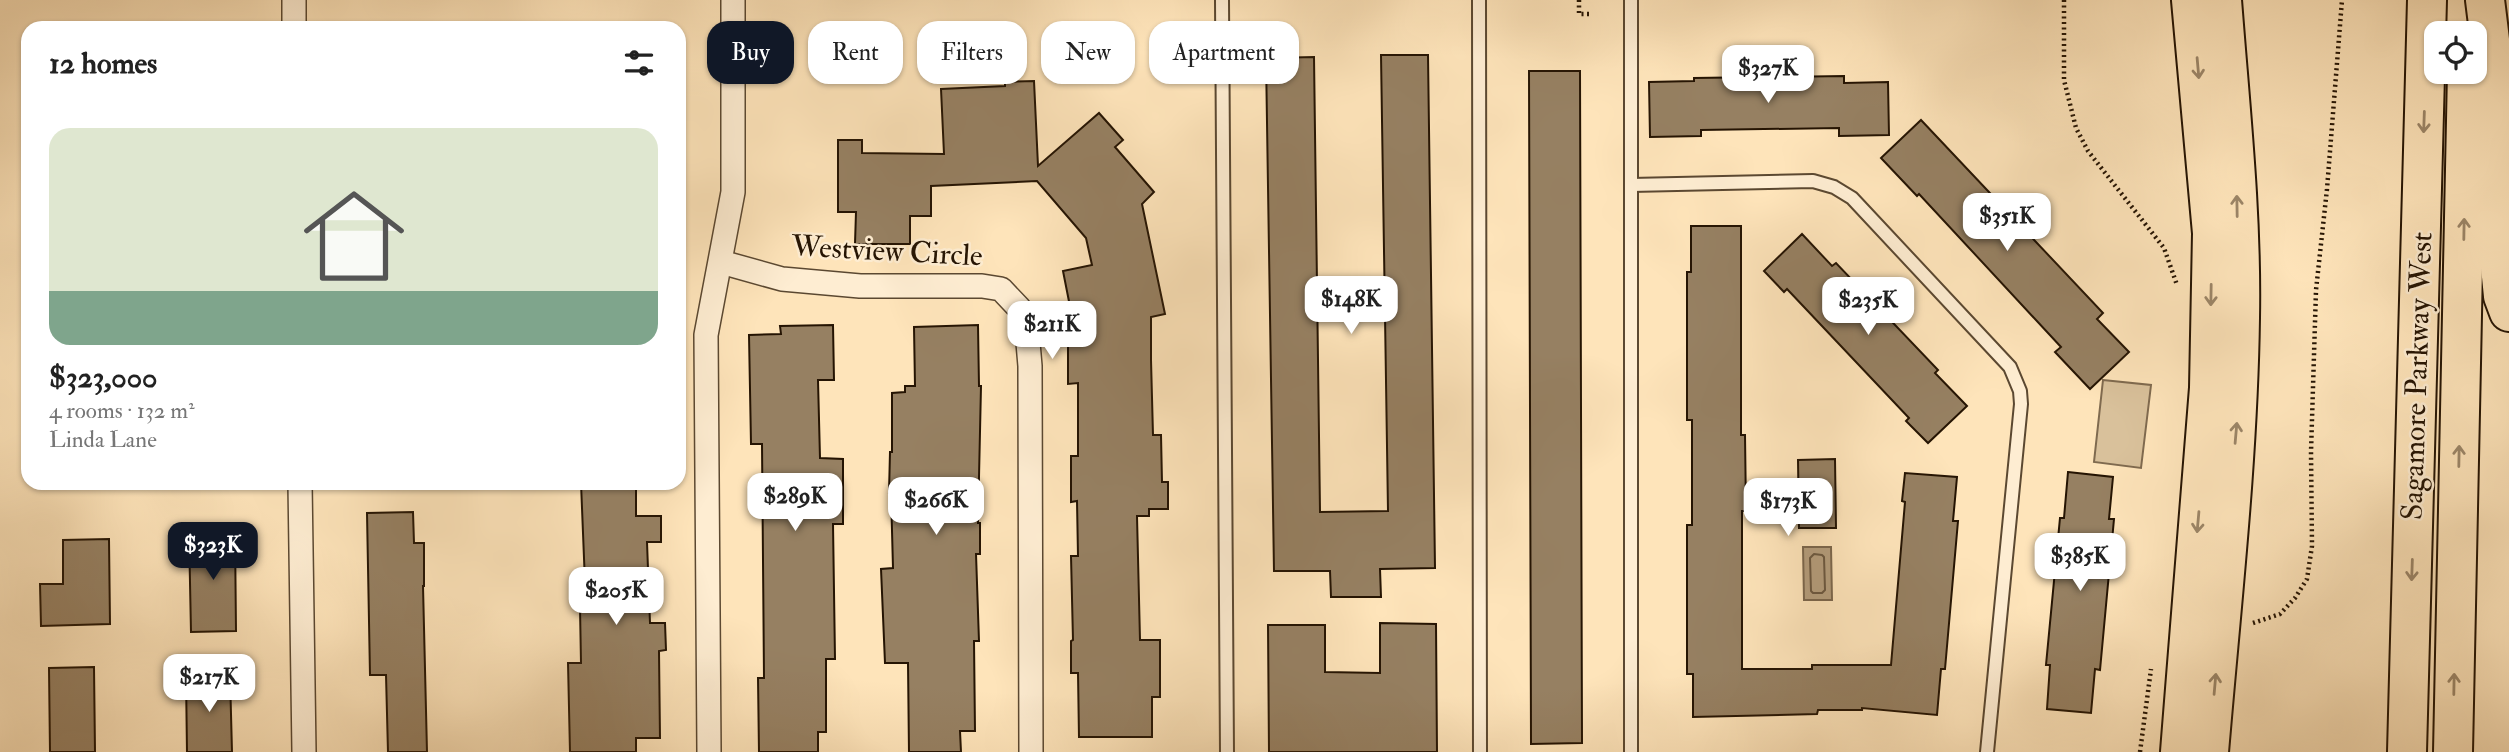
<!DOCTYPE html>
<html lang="en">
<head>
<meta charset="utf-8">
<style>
	body { margin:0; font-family:"IM FELL Double Pica",serif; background:#f2f2f2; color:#222; height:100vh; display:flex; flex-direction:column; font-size:26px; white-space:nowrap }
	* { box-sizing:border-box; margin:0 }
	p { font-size:23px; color:#767676 }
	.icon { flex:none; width:38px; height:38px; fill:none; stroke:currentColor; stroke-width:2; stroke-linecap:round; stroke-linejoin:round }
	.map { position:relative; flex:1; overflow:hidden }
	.side { position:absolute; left:21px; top:21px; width:665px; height:469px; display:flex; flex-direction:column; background:#fff; border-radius:21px; box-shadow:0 2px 5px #0004 }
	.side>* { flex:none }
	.top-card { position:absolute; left:707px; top:21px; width:665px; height:63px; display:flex; gap:14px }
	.fabs { position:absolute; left:2424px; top:21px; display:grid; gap:14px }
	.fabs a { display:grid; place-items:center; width:63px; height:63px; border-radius:14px; background:#fff; box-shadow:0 2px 5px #0004; font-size:35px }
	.price { position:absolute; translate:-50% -60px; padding:0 16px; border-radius:14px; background:#fff; color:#222; font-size:23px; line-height:46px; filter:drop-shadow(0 2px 4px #0008) }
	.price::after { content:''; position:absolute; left:50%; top:42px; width:21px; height:16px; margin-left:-10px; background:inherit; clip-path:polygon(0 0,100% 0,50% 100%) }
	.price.selected { background:#111827; color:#fff }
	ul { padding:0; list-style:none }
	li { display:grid; align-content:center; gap:14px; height:371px; padding:0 28px }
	li span { display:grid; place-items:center; height:217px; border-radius:21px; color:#555 }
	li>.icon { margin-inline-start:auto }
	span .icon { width:126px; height:126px; fill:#fffc; stroke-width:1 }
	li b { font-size:30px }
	h2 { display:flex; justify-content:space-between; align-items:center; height:84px; padding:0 28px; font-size:30px }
	.tag { padding:0 24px; border-radius:21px; background:#fff; box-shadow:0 2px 5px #0004; font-size:24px; line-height:63px }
	.tag.selected { background:#111827; color:#fff }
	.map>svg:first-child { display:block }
	.green { fill:#d9c19b; stroke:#7f6a4f; stroke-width:2 }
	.water { fill:#b49d7c; stroke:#7b664c; stroke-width:2 }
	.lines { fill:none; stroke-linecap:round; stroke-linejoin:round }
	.shore { stroke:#6c5840; stroke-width:2 }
	.building { fill:#968062; stroke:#251403; stroke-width:2 }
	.lane-casing { stroke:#5b4831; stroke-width:16 }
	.street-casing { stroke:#5b4831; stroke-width:26 }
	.highway-casing { stroke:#251403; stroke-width:42 }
	.path { stroke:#251403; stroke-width:4.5; stroke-dasharray:2 3.5; stroke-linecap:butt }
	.lane { stroke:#feedd2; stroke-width:12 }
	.street { stroke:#feedd2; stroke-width:23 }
	.highway { stroke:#fee4ba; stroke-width:38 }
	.oneway { stroke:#9c8668 }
	.labels { text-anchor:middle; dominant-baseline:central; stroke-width:5; stroke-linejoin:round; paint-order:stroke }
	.street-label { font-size:30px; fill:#251403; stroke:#feedd2 }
</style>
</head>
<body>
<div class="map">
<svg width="2509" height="752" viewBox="0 0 2509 752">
	<rect width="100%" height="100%" fill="#fee4ba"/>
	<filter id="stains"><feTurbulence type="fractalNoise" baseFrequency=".00286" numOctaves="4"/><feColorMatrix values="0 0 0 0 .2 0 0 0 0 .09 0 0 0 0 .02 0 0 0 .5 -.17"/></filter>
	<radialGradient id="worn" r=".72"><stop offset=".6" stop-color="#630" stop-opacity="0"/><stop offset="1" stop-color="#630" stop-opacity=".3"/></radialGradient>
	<path class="green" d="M2103,380L2151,385L2141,468L2094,462Z"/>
	<path class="water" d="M1803,547H1831L1832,600H1804Z"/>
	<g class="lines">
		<path class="shore" d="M1814,554L1822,555L1824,557L1825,590L1822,593H1813L1811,591L1810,558Z"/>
	</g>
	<g class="building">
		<path d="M1381,55H1428L1435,568L1380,569L1381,597H1331L1330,571H1274L1266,58L1314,57L1320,512L1388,511Z"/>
		<path d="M1529,71H1580L1582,743L1531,744Z"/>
		<path d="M1844,76V83L1888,82L1889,135L1839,136V128L1701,130V136L1650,137L1649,82L1694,81V78Z"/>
		<path d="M1034,81L1038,166L1099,113L1123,140L1115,147L1154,192L1142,204L1165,314L1151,317V360L1153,435H1161L1162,482H1168V509H1149V516H1137L1140,640H1160V697H1152V737H1079L1078,673H1071V641L1073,640L1071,556H1078L1077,501L1071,502V456H1078V383L1068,384V338L1076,337L1063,271L1092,265L1086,238L1037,181L931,186V216H910V244H855L856,212H838V140H862V153L944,154L941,89L1005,86V82Z"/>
		<path d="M1921,120L2103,313L2097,319L2129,352L2090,389L2055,352L2061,347L1919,194L1917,196L1881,158Z"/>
		<path d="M1691,226H1741V435H1745L1746,511H1742V669H1812V665H1891L1905,502L1902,501L1905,473L1957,477L1953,521H1958L1945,669H1941L1937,715L1862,708V710H1818L1817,714L1693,717V674H1687V525H1692V420H1687V272H1691Z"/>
		<path d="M1802,234L1832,266L1836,263L1938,370L1935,373L1967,406L1928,443L1906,421L1909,418L1787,289L1784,292L1764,271Z"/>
		<path d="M833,325L834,380H818L820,458L843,459V524H833L835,659H826V732H818V752H759L758,678H764L762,444H751L749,335L781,334L780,326Z"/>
		<path d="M978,325L979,386H981L978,523H980V554H976L979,641H974L975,731H960L961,752H909L908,663H885L881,569L893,568L891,493H889L890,452H892V393L905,392V386H915L914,327Z"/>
		<path d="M1835,459L1836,528H1799L1798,460Z"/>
		<path d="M2068,472L2113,477L2109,519H2114L2100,670L2095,669L2091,713L2047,709L2050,665H2046L2060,518H2064Z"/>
		<path d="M581,483H636V516H661V542H647L650,623H665L666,650L659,651L660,738H636V752H570L568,663H581L580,608H586Z"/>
		<path d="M413,512L414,543H424V586H423L427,752H388L386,675H370L367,513Z"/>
		<path d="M235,532L236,631L191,632L189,533Z"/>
		<path d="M109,539L110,624L41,626L40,584H63V540Z"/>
		<path d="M1380,623L1436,624L1437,752H1269L1268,625H1325V672L1380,673Z"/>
		<path d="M94,667L95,752H50L49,668Z"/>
		<path d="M230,676L232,752H187L186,677Z"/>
	</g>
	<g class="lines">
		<defs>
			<g id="lane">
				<path d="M1222,0L1227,752"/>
				<path d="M1479,0L1480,752"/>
				<path d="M1631,0V752"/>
				<path d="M1631,185L1813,181L1834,187L1852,198L2010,367L2020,391L2021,404L1987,752"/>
			</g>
			<g id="street">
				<path d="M294,0V28"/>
				<path d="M721,262L782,279L860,286H982L1001,289L1019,308L1027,331L1030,366L1031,752"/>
				<path d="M300,483L304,752"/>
				<path d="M709,752L706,335L733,192V0"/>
			</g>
			<g id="highway">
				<path d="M2485,0L2500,120V266L2503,296L2509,312"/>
				<path d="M2180,752L2209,388L2212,233L2191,0"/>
				<path d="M2209,752C2221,608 2238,463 2240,318C2242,212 2230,106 2222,0"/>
				<path d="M2407,752L2427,0"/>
				<path d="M2453,752L2467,72"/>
			</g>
		</defs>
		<use href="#lane" class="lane-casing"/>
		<use href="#street" class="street-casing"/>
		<use href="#highway" class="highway-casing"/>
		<g class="path">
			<path d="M1579,0V14H1589"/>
			<path d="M2064,0V80L2076,128L2088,151L2164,248L2177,285"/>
			<path d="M2253,623L2280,614L2295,598L2307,579L2312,546L2311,452L2316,290L2327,189L2342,0"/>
			<path d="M2140,752L2151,669"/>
		</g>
		<use href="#lane" class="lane"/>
		<use href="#street" class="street"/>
		<use href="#highway" class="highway"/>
	</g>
	<defs><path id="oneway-shaft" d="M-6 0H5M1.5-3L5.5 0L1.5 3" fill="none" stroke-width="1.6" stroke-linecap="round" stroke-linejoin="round" transform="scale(1.75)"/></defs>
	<g class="oneway">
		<use href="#oneway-shaft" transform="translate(2198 68) rotate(85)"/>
		<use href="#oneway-shaft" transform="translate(2424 122) rotate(92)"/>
		<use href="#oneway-shaft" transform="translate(2237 206) rotate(-91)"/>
		<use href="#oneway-shaft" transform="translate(2464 229) rotate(-89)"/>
		<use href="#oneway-shaft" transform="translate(2211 295) rotate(91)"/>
		<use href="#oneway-shaft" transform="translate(2236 433) rotate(-85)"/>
		<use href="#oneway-shaft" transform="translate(2459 456) rotate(-89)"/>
		<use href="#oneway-shaft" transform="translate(2198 522) rotate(95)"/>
		<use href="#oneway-shaft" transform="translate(2412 570) rotate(92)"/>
		<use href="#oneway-shaft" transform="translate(2215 684) rotate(-85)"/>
		<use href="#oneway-shaft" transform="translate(2454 684) rotate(-89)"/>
	</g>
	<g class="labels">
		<g class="street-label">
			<text transform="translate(887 251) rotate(3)">Westview Circle</text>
			<text transform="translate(2417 376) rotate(-88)">Sagamore Parkway West</text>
		</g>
	</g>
	<rect width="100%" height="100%" filter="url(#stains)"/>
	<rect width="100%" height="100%" fill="url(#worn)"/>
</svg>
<div class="fabs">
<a><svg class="icon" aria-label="locate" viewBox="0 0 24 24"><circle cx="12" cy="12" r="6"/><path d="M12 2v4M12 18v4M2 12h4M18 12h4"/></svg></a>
</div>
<b class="price" style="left:1768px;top:105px">$327K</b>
<b class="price" style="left:2007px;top:253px">$351K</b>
<b class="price" style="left:1351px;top:336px">$148K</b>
<b class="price" style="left:1868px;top:337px">$235K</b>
<b class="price" style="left:1052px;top:361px">$211K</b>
<b class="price" style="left:795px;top:533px">$289K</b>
<b class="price" style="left:936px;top:537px">$266K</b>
<b class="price" style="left:1788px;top:538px">$173K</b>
<b class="price selected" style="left:213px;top:582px">$323K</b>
<b class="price" style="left:2080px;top:593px">$385K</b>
<b class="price" style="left:616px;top:627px">$205K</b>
<b class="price" style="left:209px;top:714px">$217K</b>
<div class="top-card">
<a class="tag selected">Buy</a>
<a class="tag">Rent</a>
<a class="tag">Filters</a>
<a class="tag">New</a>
<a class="tag">Apartment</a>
</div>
<section class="side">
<h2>12 homes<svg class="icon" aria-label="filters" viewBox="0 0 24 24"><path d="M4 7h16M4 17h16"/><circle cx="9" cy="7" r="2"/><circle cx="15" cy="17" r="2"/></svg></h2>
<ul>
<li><span style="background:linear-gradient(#dfe7d0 75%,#7fa58c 0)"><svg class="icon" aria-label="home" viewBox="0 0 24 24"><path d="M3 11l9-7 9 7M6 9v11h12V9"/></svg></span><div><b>$323,000</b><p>4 rooms · 132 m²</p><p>Linda Lane</p></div></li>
</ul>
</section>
</div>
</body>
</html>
